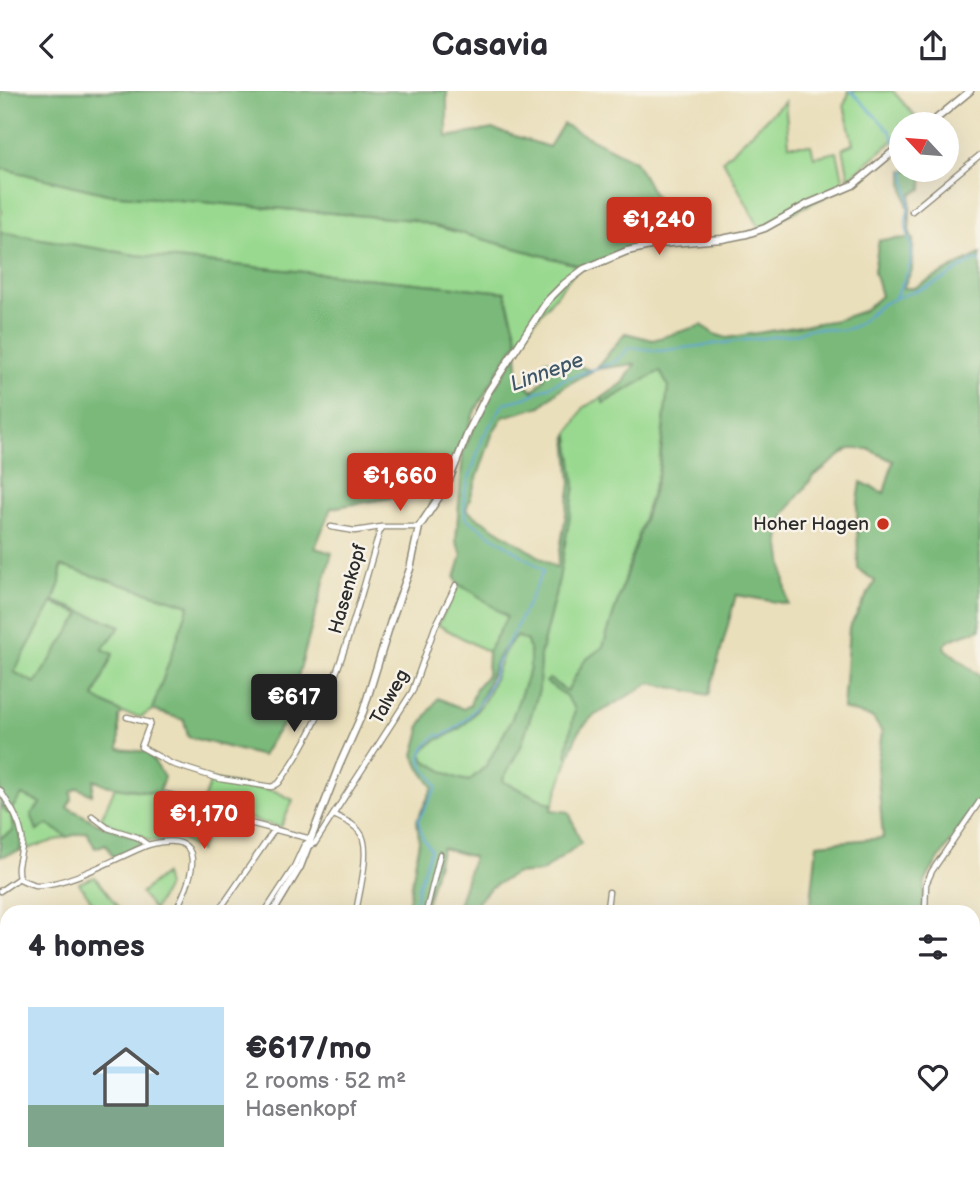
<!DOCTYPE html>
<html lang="en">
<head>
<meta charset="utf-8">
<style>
	body { margin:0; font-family:"Balsamiq Sans",sans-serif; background:#f2f2f3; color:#2b2b33; height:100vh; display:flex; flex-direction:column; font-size:26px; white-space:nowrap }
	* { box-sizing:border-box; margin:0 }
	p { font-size:23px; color:#7c7c81 }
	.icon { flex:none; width:38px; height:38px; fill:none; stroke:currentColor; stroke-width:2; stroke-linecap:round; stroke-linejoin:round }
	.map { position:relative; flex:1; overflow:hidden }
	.panel { position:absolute; left:0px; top:814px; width:980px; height:275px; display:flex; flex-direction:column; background:#fff; border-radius:21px 21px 0 0; box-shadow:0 7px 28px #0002 }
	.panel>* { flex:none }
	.needle { width:46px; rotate:296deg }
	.fabs { position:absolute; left:889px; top:21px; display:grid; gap:14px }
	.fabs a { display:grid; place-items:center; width:70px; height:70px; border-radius:50%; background:#fff; box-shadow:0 7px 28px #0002; font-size:35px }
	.price { position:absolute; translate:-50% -60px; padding:0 16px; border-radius:7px; background:#c8321e; color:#fff; font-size:23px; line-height:46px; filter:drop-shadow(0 2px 4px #0008) }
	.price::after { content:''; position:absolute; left:50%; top:42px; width:21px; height:16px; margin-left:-10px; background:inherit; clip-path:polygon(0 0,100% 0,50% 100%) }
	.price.on { background:#222; color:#fff }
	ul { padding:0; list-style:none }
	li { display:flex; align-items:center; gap:21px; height:175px; padding:0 28px }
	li+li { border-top:2px solid #e1e1e2 }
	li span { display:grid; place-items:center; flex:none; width:196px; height:140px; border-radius:0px; color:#555 }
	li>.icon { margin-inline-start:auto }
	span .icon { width:84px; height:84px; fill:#fffc; stroke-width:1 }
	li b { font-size:30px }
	h2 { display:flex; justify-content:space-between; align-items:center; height:84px; padding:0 28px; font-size:30px }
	header { display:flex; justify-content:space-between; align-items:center; height:91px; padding:0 28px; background:#fff; font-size:32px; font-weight:700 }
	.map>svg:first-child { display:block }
	.green { fill:#99d98f; stroke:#62825d; stroke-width:2 }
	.forest { fill:#7ab97a; stroke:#527252; stroke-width:2; fill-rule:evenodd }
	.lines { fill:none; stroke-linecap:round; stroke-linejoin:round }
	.stream { stroke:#60a6d6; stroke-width:2 }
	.minor-casing { stroke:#8a8573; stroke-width:7 }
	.secondary-casing { stroke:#8a8573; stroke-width:9 }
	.minor { stroke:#fff; stroke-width:4.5 }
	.secondary { stroke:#fff; stroke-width:6 }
	.poi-dot { fill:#c8321e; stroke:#f7f3e8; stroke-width:2.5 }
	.labels { text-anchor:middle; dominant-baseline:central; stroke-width:5; stroke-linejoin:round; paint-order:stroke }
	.poi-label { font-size:19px; fill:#2b2b2b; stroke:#f7f3e8; text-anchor:end }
	.street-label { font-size:19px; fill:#2b2b2b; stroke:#f7f3e8 }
	.water-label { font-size:21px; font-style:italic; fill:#3e5667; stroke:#f7f3e8 }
</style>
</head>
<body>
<header><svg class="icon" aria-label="back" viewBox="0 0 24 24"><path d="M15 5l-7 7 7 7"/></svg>Casavia<svg class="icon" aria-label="share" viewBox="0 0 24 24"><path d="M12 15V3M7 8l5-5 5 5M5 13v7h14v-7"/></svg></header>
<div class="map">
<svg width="980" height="1088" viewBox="0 0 980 1088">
	<rect width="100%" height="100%" fill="#f7f3e8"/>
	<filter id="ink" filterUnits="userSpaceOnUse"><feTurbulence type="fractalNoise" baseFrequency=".0143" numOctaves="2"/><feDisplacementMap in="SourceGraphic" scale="14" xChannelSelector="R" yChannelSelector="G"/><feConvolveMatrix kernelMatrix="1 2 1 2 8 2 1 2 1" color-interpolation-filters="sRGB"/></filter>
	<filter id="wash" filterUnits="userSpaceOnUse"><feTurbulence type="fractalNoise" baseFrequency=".00686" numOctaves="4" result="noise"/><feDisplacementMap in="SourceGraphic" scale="28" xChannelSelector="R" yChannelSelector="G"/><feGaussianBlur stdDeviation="1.57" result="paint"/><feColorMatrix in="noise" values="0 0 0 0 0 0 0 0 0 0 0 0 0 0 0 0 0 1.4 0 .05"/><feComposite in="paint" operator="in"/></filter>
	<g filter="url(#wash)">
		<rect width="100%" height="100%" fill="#eadfbb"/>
		<g class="green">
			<path d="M848,0H893L920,31L916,33H901V43L849,87L843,57L853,53L844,14L849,2Z"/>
			<path d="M785,10L789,54H811L814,66L837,61L845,96L760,138L723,69Z"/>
			<path d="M0,77L107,103L413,129L584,176L573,183L517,252L505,201L136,164L0,141V124L2,121L0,116Z"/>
			<path d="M660,280L668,295L658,382L603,556L585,570L567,600L549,588L565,604L575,618L566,664L569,666L553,714L502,690L521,655L539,599L540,564L559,488L575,395L569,345L567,346L584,316L602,307L604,312Z"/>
			<path d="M61,475L189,514L152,619L141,626L122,622L94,607L112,563L102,558L121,535L53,510L60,492Z"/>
			<path d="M458,493L473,501L507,526L488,561L438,534Z"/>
			<path d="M52,511L82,522L35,593L14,581Z"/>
			<path d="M517,545L527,550L530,561V578L511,630L486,675L469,690C451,688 440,677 425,670L422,662C431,648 437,650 449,643C462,636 473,626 482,613C497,592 497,563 517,545Z"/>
			<path d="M211,689L275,700L293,709L281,736C253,730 229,721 203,710Z"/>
			<path d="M115,696L154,702L158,717L209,739L199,760C194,757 189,752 184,750C174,744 161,748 150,750C135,738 117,740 101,728Z"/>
			<path d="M22,704L41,712L37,740L48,733L67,746L20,760L11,722L13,741L0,747V714L7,722Z"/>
			<path d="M164,783L167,795L154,819L141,802Z"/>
			<path d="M95,786L122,821H99L79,792Z"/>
			<rect x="777" y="1082" width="61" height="6"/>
		</g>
		<g class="forest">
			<path d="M0,0H447V46L493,38L549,56L563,33L635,70L658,111L653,151L584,176L413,129L107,103L0,77Z"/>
			<path d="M903,79H923L922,98L911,103L909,140L913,149L912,179L903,197H914L980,163V538L952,548L945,553L946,558L980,585V712L975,713L931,780L925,791L923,821H810L817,753L883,747L877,674L882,641L873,627L843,618L849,537L875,490L858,478L857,418L861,391L884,402L893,370L868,358H849L814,385L785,422L779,448L788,513L736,504L709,604L650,592L592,626L578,641L569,666L566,664L575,618L565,604L546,591L549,588L567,600L584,570L603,556L659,382L668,295L660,280L603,312L602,307L623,292L635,273L596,278L625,242L653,249L702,234L714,243L727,247L837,229L863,220L881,205L874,180L879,149L909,147V122L903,93Z"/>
			<path d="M0,141L136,164L505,201L517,245V252L497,282L474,322L447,389L430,417L433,397L404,386L396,406L331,417L315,457L332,462L294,600C296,621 294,621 281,636C274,644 268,655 262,665L188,646L184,629L152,619L189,514L61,475L60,492L53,510L121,535L102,558L113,563L94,606L122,622L119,626V658L148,661L164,686L159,702L109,695L94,689L92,704L78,697L71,701L72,708L67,716L99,733L139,748L141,751L140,754L113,766L106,753L95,757L87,741L67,746L48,733L37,740L31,723L41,712L22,704L11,719L21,744L20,760L0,766V747L13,740L11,720L7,722L0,714ZM52,512L81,523L35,592L14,581Z"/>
			<path d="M517,262L519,288L533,300L545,287V269L574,273L592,280L560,298L541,315L503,326L493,341L466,419L557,477L571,393L567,346L569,345L575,395L559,488L540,564L539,599L521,655L502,690L553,714L551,719L569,721L581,752L541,781L515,783L490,797L478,811L477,821H456L473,766L442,757L424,821H407L419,750L417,729L433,696L419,676L414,664L420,643L419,637L438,607L463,618L470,614L476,597L487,584L488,561L507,526L473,501L458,493L455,487L462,464L456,450L463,361L486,310ZM517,545L527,550L530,561V578L511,630L486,675L469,690C451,688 440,677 425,670L422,662C433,645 454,646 467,631C484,611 489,583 501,561C505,555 512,550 517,545Z"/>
			<path d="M541,1082H777V1088H540Z"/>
		</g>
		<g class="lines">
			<g class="stream">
				<path d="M851,0L890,40L897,55"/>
				<path d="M895,206C904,190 914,173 911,154C909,147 907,141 906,133C906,125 909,119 909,111C910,101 905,89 905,79"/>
				<path d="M414,821L418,797L431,758L423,747L418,729L437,696C435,690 433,687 428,682C414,666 424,655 437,644L441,645C467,634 483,611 493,586C495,581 495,575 498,570C515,541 529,510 544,479L465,427L464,403L483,346L504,312L525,307L562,289L615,271L630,256L659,260L796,243C820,230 834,245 853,236C864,231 872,219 883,213C899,204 917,201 934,193C949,186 961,176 976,169L980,171"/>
				<path d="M214,1088L217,1082"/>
			</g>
		</g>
	</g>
	<g filter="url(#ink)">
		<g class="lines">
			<defs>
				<g id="minor">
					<path d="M912,120L980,64"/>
					<path d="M331,436L355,440L381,436H419"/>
					<path d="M127,626L150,632L141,656L172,673L220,688L272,696L279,692C334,617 355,524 381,436"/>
					<path d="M0,699C9,714 19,727 22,745C25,759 13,776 20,788C26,791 30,793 36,794C68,795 118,766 148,754C210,737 194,785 175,821"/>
					<path d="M166,703L190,708L234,728L311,748"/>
					<path d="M334,724C344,729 355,733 361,743C371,759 359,802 356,821"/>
					<path d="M92,725L108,737L137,746L148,754"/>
					<path d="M309,755L315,752L412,601L435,536L456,494"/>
					<path d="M0,800L19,787"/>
					<path d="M218,821L275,738"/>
					<path d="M265,821L293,778L304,754L308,751"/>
					<path d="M426,821L440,763"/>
					<path d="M599,821L607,817L609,801"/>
					<path d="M925,821L926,793L932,780L980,710"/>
					<path d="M973,903L980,898"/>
					<path d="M0,913L7,906"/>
					<path d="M0,1009L7,1002"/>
					<path d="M973,1019L980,1004"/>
					<path d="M973,1047L980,1055"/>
					<path d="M48,1082L54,1088"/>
					<path d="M884,1082L893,1088"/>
					<path d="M36,1088L45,1082"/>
					<path d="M160,1088L164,1082"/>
					<path d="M295,1088L299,1082"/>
					<path d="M311,1088L312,1082"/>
					<path d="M356,1088L361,1082"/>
					<path d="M937,1088L940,1082"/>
				</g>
				<g id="secondary">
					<path d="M930,33L970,0"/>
					<path d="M273,821L300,776L339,675L363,621L391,530L410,478L419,436L447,394L469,339L488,301L548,209L564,193L584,178L627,160L659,153L722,148L747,143L765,137L808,113L853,94L901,54"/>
					<path d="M85,1088L87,1082"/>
				</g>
			</defs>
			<use href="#minor" class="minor-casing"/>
			<use href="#secondary" class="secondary-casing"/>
			<use href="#minor" class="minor"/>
			<use href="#secondary" class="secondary"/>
		</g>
	</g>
	<circle class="poi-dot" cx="883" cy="433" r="7"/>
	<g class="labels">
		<g class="poi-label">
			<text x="869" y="433">Hoher Hagen</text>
		</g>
		<g class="street-label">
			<text transform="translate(348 498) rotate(-74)">Hasenkopf</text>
			<text transform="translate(390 606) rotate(-61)">Talweg</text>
		</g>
		<g class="water-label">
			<text transform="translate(547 281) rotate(-20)">Linnepe</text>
		</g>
	</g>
</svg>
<div class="fabs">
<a><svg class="needle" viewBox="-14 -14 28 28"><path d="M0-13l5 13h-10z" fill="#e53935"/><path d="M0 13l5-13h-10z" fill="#7c7c81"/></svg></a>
</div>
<b class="price" style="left:659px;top:166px">€1,240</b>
<b class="price" style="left:400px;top:422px">€1,660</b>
<b class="price on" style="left:294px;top:643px">€617</b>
<b class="price" style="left:204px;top:760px">€1,170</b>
<section class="panel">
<h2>4 homes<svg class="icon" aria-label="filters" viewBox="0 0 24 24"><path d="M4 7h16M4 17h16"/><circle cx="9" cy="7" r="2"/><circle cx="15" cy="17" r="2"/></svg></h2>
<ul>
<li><span style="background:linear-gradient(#bfe0f5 70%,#7fa58c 0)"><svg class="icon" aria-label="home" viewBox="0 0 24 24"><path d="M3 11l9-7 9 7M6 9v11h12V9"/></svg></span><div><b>€617/mo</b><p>2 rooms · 52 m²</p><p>Hasenkopf</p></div><svg class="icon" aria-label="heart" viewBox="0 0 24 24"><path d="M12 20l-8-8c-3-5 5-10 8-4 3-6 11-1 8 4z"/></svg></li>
</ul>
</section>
</div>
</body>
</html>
